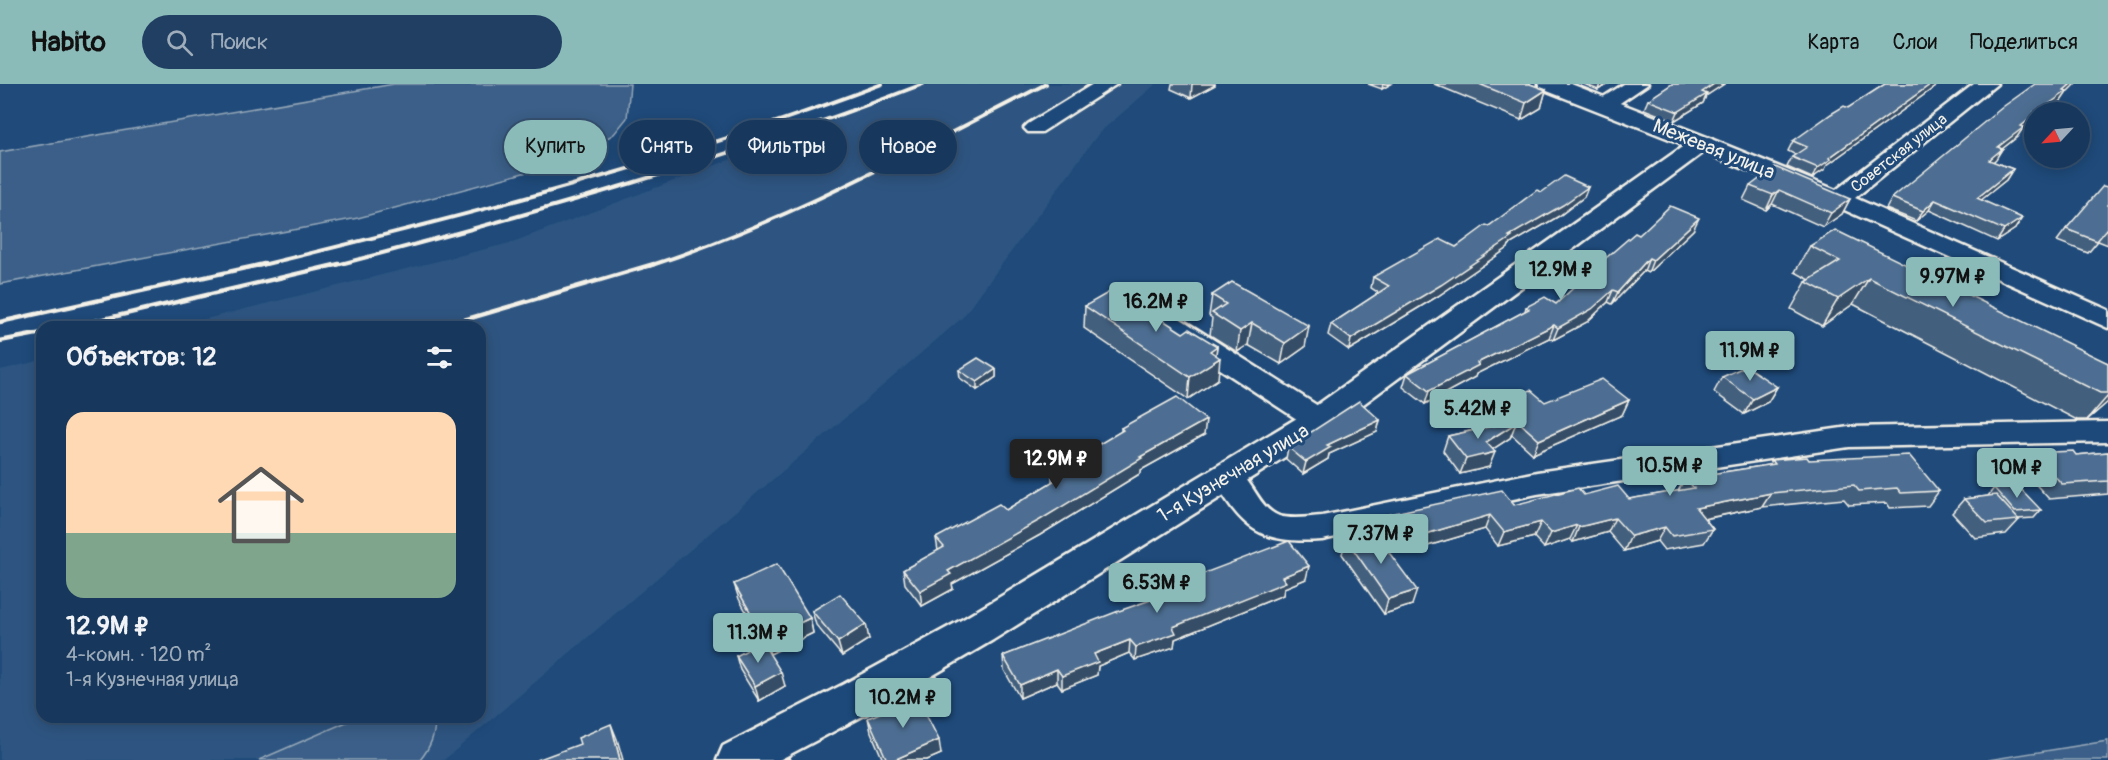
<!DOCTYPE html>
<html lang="ru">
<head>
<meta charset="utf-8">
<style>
	body { margin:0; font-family:Pangolin,sans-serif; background:#203f62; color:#f1f3f6; height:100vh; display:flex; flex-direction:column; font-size:22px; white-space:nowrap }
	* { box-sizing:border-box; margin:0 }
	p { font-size:20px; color:#9eacbb }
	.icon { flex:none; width:33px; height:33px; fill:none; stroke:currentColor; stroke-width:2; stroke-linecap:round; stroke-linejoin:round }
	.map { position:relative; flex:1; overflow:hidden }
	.drawer { position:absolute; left:36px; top:237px; width:450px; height:402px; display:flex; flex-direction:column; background:#17385c; border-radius:18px; box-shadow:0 3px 15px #0003,0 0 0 2px #365272 }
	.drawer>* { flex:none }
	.guide { position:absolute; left:504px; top:36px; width:570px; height:54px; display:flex; gap:12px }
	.needle { width:39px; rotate:244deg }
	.tools { position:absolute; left:2024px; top:18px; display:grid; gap:12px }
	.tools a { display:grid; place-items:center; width:66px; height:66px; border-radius:50%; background:#17385c; box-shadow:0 3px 15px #0003,0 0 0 2px #365272; font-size:30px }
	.price { position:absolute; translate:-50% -51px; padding:0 14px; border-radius:6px; background:#8bbbb9; color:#111; font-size:20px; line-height:39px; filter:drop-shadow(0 2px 3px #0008) }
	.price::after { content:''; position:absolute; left:50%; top:36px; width:18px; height:14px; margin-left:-9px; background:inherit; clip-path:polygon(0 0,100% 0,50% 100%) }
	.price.active { background:#222; color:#fff }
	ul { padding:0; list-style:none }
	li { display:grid; align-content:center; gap:12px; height:318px; padding:0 30px }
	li+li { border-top:2px solid #365272 }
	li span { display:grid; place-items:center; height:186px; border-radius:18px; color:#555 }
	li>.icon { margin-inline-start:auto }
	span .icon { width:108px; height:108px; fill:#fffc; stroke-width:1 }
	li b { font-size:26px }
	h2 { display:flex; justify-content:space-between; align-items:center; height:72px; padding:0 30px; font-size:26px }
	.pill { padding:0 21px; border-radius:27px; background:#17385c; box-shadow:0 3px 15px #0003,0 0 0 2px #365272; font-size:21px; line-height:54px }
	.pill.active { background:#8bbbb9; color:#111 }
	header { display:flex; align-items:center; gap:36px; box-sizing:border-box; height:84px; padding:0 30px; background:#8bbbb9; color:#111 }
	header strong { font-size:28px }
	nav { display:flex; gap:33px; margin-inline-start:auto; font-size:21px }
	.search { width:420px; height:54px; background:#203f62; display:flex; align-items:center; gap:15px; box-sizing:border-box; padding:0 21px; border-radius:33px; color:#9eacbb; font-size:22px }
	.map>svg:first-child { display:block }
	.built { fill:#2d5581 }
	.green { fill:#3a5f88; stroke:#97a8b8; stroke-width:1.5 }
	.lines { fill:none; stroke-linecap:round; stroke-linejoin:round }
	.minor-casing { stroke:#f4f1e8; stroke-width:5 }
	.tertiary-casing { stroke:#f4f1e8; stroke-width:5 }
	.minor { fill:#1f4a7a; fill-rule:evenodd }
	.tertiary { fill:#1f4a7a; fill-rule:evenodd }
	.rail-far1 { stroke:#f4f1e8; stroke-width:4 }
	.rail { stroke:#f4f1e8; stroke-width:4.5 }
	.wall { fill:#425f7e; stroke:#f4f1e8; stroke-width:1.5 }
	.shaded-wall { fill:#364d66; stroke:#f4f1e8; stroke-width:1.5 }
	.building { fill:#4d6e92; stroke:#f4f1e8; stroke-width:1.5 }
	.labels { text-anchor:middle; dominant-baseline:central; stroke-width:6; stroke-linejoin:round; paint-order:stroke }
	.far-street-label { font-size:16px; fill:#f4f1e8; stroke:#1f4a7a }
	.street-label { font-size:20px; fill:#f4f1e8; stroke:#1f4a7a }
</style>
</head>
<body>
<header>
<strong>Habito</strong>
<div class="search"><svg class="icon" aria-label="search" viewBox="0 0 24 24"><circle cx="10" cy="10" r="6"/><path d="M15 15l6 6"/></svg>Поиск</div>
<nav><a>Карта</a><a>Слои</a><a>Поделиться</a></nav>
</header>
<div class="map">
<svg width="2108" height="676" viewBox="0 0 2108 676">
	<rect width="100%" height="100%" fill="#1f4a7a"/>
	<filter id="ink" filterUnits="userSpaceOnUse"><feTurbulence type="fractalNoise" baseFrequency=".0167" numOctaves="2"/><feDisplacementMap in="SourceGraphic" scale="12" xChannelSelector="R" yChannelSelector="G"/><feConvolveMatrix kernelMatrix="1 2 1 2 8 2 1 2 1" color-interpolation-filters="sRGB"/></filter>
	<g filter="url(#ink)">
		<path class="built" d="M929,0H1156L1099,49L962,234L444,676H0V286L42,276V633H480V243H173L510,159Z"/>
		<g class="green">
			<path d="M394,0H630L627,34L614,50L581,70L538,85L358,134L0,200V68Z"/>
			<path d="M358,633H434C437,648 430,664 420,676H259Z"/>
			<path d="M2108,657V676H1988Z"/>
		</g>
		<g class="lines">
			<defs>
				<g id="minor">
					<path d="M1093,0H1117L1042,48H1028L1024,44L1028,40Z"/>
					<path d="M1624,0H1648L1611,25H1597L1594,21L1597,17Z"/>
					<path d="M1974,0H1997L1855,114L2108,226V244L1831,120L1695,65L1692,60L1695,55H1711L1836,106Z"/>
					<path d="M1142,214L1151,216L1329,329L1333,336L1329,343L1319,346L1309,343L1133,228L1129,222L1133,216Z"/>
					<path d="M2108,338V358L1849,363L1537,410L1322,456C1259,460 1242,445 1212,392L1216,384C1250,374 1252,422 1279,432C1292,436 1309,433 1322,432L1537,388L1849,343Z"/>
				</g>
				<path id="tertiary" d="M1538,0H1571L1712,55L1715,60L1331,344L993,556L874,626L779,676H717L723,662L844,600L965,534L1307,328L1685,61L1542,5Z"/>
			</defs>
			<use href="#minor" class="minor-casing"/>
			<use href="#tertiary" class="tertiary-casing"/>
			<use href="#minor" class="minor"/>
			<use href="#tertiary" class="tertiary"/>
			<g class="rail-far1">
				<path d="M258,182C469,131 679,77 882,0"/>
				<path d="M333,182C533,130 731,74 923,0"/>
				<path d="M649,182C789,137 916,66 1046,0"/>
			</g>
			<g class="rail">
				<path d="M0,238L264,180"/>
				<path d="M70,243L339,180"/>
				<path d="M440,243L654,180"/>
				<path d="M0,257L42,249"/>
			</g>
		</g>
		<g class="wall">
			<path d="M1172,0H1215V1L1191,14L1171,5Z"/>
			<path d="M1368,0H1391L1382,5Z"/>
			<path d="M1434,0H1530L1546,6L1541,24L1521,36Z"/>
			<path d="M1584,0H1608L1598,6Z"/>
			<path d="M1672,0H1724L1706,12L1703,19L1674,37L1644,25L1648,16Z"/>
			<path d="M1885,0H1939L1827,81L1825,85L1812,94L1787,83L1792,73L1796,71L1788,67L1793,57L1848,24Z"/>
			<path d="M2067,8L2061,17L2045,28H2034V37L2021,47L2017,53L2002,65L1993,78L2013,85L2006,96L1981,116L2015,145L1997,157L1929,126L1916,137L1886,125L1892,114Z"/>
			<path d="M1750,102L1850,115L1842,130L1823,143L1772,120L1766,126L1743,116Z"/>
			<path d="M1588,103L1584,113L1559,132L1509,161L1508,164L1438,212L1349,266L1328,251L1331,240L1379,209L1371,204L1373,193L1456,163L1542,108Z"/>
			<path d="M2108,103V161L2098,157L2088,169L2057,157L2066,145Z"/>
			<path d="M1693,146L1648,189L1644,187L1612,220L1608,218L1587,238L1553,256L1549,254L1476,290L1475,293L1425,320L1403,303L1407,290L1525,227L1526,223L1556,220L1639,151Z"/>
			<path d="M1810,162L2108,279V318L2087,336H2077L1853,220L1822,242L1791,225L1806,198L1810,196L1795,188Z"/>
			<path d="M1212,211L1305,263L1281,280L1248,261L1237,268L1210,251L1212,234L1209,232Z"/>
			<path d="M1085,222L1183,249L1217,262L1216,271L1218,295L1188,315L1084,244Z"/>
			<path d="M996,285V293L977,306L960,294L959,286Z"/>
			<path d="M1722,293L1777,303L1768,318L1744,330L1714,308Z"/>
			<path d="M1629,316L1622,331L1533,370L1512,351L1510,354L1492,365L1489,383L1460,390L1443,367L1448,352L1500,340L1493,334L1498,319Z"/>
			<path d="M1380,336L1377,348L1329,370L1328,375L1303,390L1286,375L1288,363Z"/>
			<path d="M1121,344L1204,351L1141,386V389L1040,451L952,500L953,505L922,522L905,500L903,486L938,467L936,454L1006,426L1052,398V383L1081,371L1121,348Z"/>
			<path d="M2108,368V410L2049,415L2021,384L2033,369L2076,371Z"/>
			<path d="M1772,376H1809L1939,407L1928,422L1890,424L1887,419L1849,421L1844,415L1762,423L1705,435L1713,445L1704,459L1664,466L1657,457L1624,467L1608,448L1573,458L1570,455L1544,464L1534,453L1498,462L1485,445L1404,469L1386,445L1390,430L1514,421L1584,411L1629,415L1678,407L1685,394L1769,381Z"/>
			<path d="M1994,404L2041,426L2034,434L2018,435L2019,436L2006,450L1975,454L1952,429L1964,415L1988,412Z"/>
			<path d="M1346,455L1412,521L1384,530L1342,470Z"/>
			<path d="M1306,495L1284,504L1283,511L1175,555L1174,563L1135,576L1129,569L1098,582L1097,591L1062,605L1057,598L1020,614L1004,586L1003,572L1177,507L1178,499Z"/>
			<path d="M734,500L810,534L813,549L770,570L739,515Z"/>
			<path d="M812,527L869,555L842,572L816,541Z"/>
			<path d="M736,572L785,602L759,617L740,586Z"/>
			<path d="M868,634L941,670L927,676H883L871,648Z"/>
		</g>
		<g class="shaded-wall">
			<path d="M1192,0H1215V1L1191,14Z"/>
			<path d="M1383,0H1391L1382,5Z"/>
			<path d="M1600,0H1608L1598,6Z"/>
			<path d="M1714,0H1724L1706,12L1703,19L1674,37L1678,28L1702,8Z"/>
			<path d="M1931,0H1939L1827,81L1825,85L1812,94L1818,84L1829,74Z"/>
			<path d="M2071,0H2075L2067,8L2061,17L2045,28H2038Z"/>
			<path d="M1546,6L1541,24L1521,36L1526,19Z"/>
			<path d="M2034,32V37L2021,47L2017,53L2002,65L1996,75L1983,87L1998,63L2021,42Z"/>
			<path d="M2013,85L2006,96L1970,125L1977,114Z"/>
			<path d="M1588,103L1584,113L1559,132L1509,161L1508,164L1438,212L1349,266L1351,255L1509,152Z"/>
			<path d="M1779,106L1772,120L1766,126L1773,111Z"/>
			<path d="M1850,115L1842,130L1823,143L1831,129Z"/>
			<path d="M1935,116L1929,126L1916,137L1923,127Z"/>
			<path d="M1699,134L1693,146L1648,189L1653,176Z"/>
			<path d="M2022,134L2015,145L1997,157L2004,146Z"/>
			<path d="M1649,174L1644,187L1612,220L1618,208Z"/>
			<path d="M1869,194L1853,220L1822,242L1838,215Z"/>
			<path d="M1613,206L1608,218L1587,238L1553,256L1558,244Z"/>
			<path d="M1252,239L1248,261L1237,268L1240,247Z"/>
			<path d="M1554,241L1549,254L1476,290L1475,293L1425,320L1429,307L1477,279Z"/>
			<path d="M1309,242L1305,263L1281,280L1285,259Z"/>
			<path d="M1217,262L1215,277L1220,274L1218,295L1188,315L1190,293L1210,267Z"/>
			<path d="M996,285V293L977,306V298Z"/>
			<path d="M1777,303L1768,318L1744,330L1753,315Z"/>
			<path d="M2108,312V318L2087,336Z"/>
			<path d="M1629,316L1622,331L1533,370L1539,356Z"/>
			<path d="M1206,336L1204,351L1141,386V389L1040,451L952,500L953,505L922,522L920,507L948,487L1140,373Z"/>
			<path d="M1380,336L1377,348L1329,370L1328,375L1303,390L1306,378L1327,361Z"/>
			<path d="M1516,339L1510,354L1484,371L1495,368L1489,383L1460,390L1466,375L1486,358Z"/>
			<path d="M1771,409L1762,423L1688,438L1696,424Z"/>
			<path d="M1490,431L1485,445L1404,469L1409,455Z"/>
			<path d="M1615,434L1608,448L1573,458L1579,443Z"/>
			<path d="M1541,438L1534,453L1498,462L1504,448Z"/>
			<path d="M1577,441L1570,455L1544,464L1551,449Z"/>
			<path d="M1665,443L1657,457L1624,467L1631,452Z"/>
			<path d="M1309,482L1306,495L1284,504L1283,511L1175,555L1174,563L1135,576L1136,563L1173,543L1282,493Z"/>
			<path d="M1417,506L1412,521L1384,530L1388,515Z"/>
			<path d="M810,534L813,549L770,570L766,555Z"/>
			<path d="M866,540L869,555L842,572L838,558Z"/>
			<path d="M1130,556L1129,569L1098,582L1097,591L1062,605V592L1094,570Z"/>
			<path d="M1057,585V598L1020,614V601Z"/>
			<path d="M781,588L785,602L759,617L755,602Z"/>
			<path d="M611,640L617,655L623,676H620Z"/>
			<path d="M939,656L941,670L927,676H894Z"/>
		</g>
		<g class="building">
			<path d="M1479,0H1530L1546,6L1526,19Z"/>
			<path d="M1672,0H1714L1702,8L1707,10L1678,28L1648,16Z"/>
			<path d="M1885,0H1931L1829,74L1831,75L1818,84L1792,73L1807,63L1793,57L1831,30L1844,22L1848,24Z"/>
			<path d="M2035,0H2071L2064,6L2067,7L2038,28H2034V32L2021,42L2024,43L1998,63L2002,65L1989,76L2013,85L1977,114L2022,134L2004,146L1935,116L1923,127L1892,114L2004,22Z"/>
			<path d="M1775,83L1850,115L1831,129L1779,106L1773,111L1750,102Z"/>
			<path d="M1564,92L1588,103L1563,121L1509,152L1512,153L1441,201L1351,255L1331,240L1389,202L1373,193L1440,155L1456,163L1486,141L1489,142L1537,106L1542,108Z"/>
			<path d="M2103,102L2108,103V146L2107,145L2097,157L2066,145Z"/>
			<path d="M1670,122L1699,134L1653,176L1649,174L1618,208L1613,206L1592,225L1558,244L1554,241L1477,279L1479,281L1429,307L1407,290L1529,225L1526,223L1545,213L1556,220L1600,179L1635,149L1639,151Z"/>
			<path d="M1835,146L2108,279V309H2100L1869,194L1838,215L1806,198L1840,177L1810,162Z"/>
			<path d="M1232,198L1309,242L1285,259L1252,239L1240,247L1212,229L1226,220L1212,211Z"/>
			<path d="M1115,205L1183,249L1189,245L1217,262L1210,267L1220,274L1190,293L1085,222Z"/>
			<path d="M978,274L996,285L977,298L959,286Z"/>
			<path d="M1746,282L1777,303L1753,315L1722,293Z"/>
			<path d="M1602,295L1629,316L1539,356L1498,319L1531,306L1545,318Z"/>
			<path d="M1177,313L1206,336L1140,373L1142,374L1040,436L948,487L951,490L920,507L903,486L944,463L936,454L999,420L1006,426L1062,392L1052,383L1077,368L1081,371L1123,346L1121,344Z"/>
			<path d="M1359,317L1380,336L1327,361L1331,363L1306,378L1288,363Z"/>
			<path d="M1515,337L1516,339L1486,358L1495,368L1466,375L1448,352Z"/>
			<path d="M2073,367L2076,371L2108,368V397L2062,400L2033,369Z"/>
			<path d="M1909,371L1939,407L1901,409L1897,404L1859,407L1854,401L1771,409L1696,424L1713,445L1672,452L1665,443L1631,452L1615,434L1579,443L1577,441L1551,449L1541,438L1504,448L1490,431L1409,455L1390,430L1502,406L1514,421L1578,404L1584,411L1618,402L1629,415L1694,404L1685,394L1775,380L1772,376L1807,373L1809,376Z"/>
			<path d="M2019,403L2041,426L2015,428L1994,404Z"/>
			<path d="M1996,411L2019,436L1987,439L1964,415Z"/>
			<path d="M1373,447L1417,506L1388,515L1346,455Z"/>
			<path d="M1289,457L1309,482L1282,493L1286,498L1173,543L1176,549L1136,563L1130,556L1094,570L1098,578L1062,592L1057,585L1020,601L1003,572L1116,528L1182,505L1178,499Z"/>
			<path d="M777,480L810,534L766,555L734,500Z"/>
			<path d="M840,510L866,540L838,558L812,527Z"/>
			<path d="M762,558L781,588L755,602L736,572Z"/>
			<path d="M917,613L939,656L894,676H887L868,634Z"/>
			<path d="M611,640L620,676H537L580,660L578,654Z"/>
			<path d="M789,673L790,676H782Z"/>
		</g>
	</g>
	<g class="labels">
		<g class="far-street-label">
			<text transform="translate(1899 69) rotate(-38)">Советская улица</text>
		</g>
		<g class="street-label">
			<text transform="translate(1714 65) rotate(22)">Межевая улица</text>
			<text transform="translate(1233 389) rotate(-31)">1-я Кузнечная улица</text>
		</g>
	</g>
</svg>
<div class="tools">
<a><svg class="needle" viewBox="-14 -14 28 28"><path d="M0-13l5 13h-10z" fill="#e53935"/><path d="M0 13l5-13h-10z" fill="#9eacbb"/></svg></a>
</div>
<b class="price" style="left:1561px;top:217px">12.9M ₽</b>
<b class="price" style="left:1953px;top:224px">9.97M ₽</b>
<b class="price" style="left:1156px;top:249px">16.2M ₽</b>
<b class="price" style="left:1750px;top:298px">11.9M ₽</b>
<b class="price" style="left:1478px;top:356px">5.42M ₽</b>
<b class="price active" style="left:1056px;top:406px">12.9M ₽</b>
<b class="price" style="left:1670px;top:413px">10.5M ₽</b>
<b class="price" style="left:2017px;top:415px">10M ₽</b>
<b class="price" style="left:1381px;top:481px">7.37M ₽</b>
<b class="price" style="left:1157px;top:530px">6.53M ₽</b>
<b class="price" style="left:758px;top:580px">11.3M ₽</b>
<b class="price" style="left:903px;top:645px">10.2M ₽</b>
<div class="guide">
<a class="pill active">Купить</a>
<a class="pill">Снять</a>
<a class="pill">Фильтры</a>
<a class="pill">Новое</a>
</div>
<section class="drawer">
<h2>Объектов: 12<svg class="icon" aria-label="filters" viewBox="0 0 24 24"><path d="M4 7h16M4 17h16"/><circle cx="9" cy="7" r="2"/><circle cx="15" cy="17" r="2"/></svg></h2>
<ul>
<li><span style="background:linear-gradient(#ffd9b3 65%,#7fa58c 0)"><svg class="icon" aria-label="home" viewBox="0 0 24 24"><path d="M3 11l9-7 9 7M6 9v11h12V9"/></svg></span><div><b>12.9M ₽</b><p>4-комн. · 120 m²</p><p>1-я Кузнечная улица</p></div></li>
</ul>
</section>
</div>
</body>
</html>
